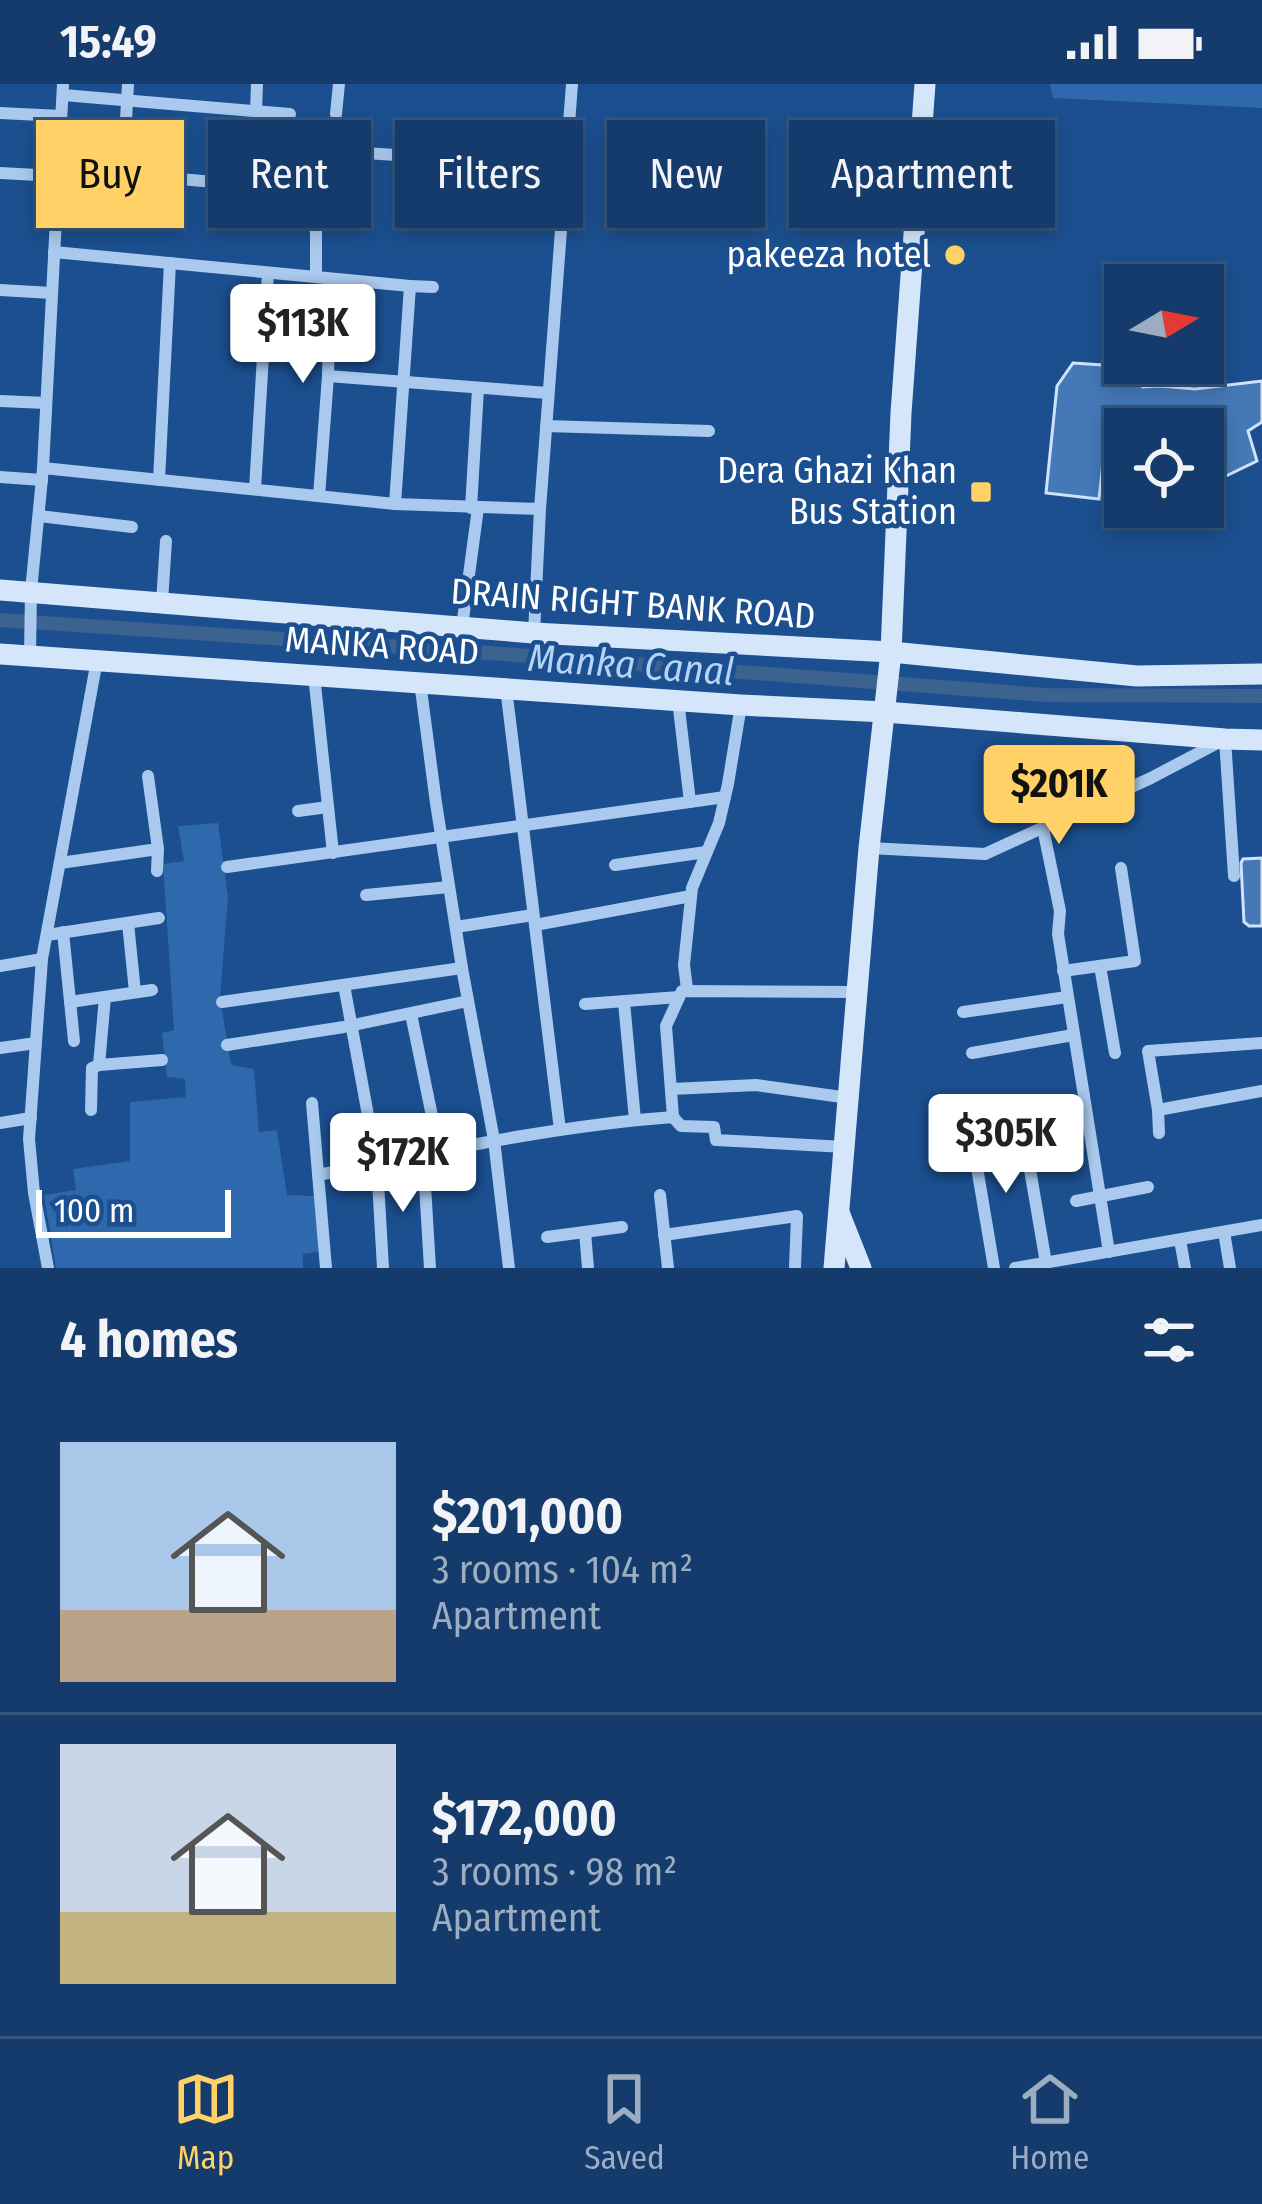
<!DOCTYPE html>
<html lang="en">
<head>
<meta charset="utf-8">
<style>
	body { margin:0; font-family:"Fira Sans Condensed",sans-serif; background:#214673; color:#f1f3f6; height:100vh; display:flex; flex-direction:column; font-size:45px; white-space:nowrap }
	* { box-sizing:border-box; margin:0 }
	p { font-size:39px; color:#9dadc1 }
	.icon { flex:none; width:66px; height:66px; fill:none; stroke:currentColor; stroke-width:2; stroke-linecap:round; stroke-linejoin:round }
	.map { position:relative; height:1184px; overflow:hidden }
	.side { display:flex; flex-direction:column; background:#143b6b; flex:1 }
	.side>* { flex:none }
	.hud { position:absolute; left:36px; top:36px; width:1191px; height:108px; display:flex; gap:24px }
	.needle { width:78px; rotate:80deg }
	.controls { position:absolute; left:1104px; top:180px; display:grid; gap:24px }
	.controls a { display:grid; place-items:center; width:120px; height:120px; border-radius:0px; background:#143b6b; box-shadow:0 6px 18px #0003,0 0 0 3px #33557e; font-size:60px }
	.scale { position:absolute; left:36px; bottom:30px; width:195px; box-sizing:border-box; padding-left:12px; border:6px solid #fff; border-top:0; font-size:33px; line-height:42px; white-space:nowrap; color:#fff; -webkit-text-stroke:9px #1b4f8f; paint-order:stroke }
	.price { position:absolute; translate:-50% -102px; padding:0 27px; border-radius:12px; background:#fff; color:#222; font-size:39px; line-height:78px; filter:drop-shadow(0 3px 6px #0008) }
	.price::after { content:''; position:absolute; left:50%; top:72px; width:36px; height:27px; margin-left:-18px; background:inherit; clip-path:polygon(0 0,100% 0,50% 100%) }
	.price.on { background:#ffd166; color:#111 }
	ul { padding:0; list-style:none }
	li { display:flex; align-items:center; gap:36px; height:300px; padding:0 60px }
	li+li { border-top:3px solid #33557e }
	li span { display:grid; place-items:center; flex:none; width:336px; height:240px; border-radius:0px; color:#555 }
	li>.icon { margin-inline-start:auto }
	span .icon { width:144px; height:144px; fill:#fffc; stroke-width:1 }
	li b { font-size:51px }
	h2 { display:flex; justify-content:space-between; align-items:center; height:144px; padding:0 60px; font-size:51px }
	.chip { padding:0 42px; border-radius:0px; background:#143b6b; box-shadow:0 6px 18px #0003,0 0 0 3px #33557e; font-size:42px; line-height:108px }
	.chip.on { background:#ffd166; color:#111 }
	.status { display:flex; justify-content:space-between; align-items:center; height:84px; padding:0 60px; background:#143b6b; direction:ltr }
	.status svg { height:33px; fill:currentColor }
	.tabs { display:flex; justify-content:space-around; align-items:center; height:168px; border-top:3px solid #33557e; background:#143b6b; font-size:33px; color:#9dadc1 }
	.tabs a { display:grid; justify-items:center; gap:6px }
	.tabs .on { color:#ffd166 }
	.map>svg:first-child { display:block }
	.green { fill:#2e69ad }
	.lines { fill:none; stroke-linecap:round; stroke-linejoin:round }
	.canal { stroke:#3c6290; stroke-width:14 }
	.building { fill:#4478b7; stroke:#cfe3fa; stroke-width:3 }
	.street { stroke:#a9c9ee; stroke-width:12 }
	.secondary { stroke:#d6e6fa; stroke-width:21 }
	.poi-dot { fill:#ffd166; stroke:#1b4f8f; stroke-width:4.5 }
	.labels { text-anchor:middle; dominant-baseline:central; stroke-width:9; stroke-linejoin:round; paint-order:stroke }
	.poi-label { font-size:36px; fill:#fff; stroke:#1b4f8f; text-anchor:end }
	.street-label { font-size:36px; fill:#fff; stroke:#1b4f8f }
	.water-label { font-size:39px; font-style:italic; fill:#b5d3f5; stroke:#1b4f8f }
</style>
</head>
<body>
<div class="status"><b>15:49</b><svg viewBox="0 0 49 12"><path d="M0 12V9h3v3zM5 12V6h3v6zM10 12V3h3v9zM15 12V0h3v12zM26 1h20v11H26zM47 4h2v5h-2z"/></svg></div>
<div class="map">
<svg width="1262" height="1184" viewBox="0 0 1262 1184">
	<rect width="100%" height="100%" fill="#1b4f8f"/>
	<g class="green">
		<path d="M1050,0H1262V24L1053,14Z"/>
		<path d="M218,739L228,813L220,914L231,981L254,985L259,1048L277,1046L287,1111L314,1112L324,1167L303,1170V1184H56L44,1111L76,1106L73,1085L130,1077V1018L186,1013L185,995L167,993L162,949L174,946L163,780L184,777L178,742Z"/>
	</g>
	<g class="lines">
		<path class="canal" d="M0,536L490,569L1046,611L1262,612"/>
	</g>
	<g class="building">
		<path d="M1073,279L1147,284L1143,303L1161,302L1195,305L1262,297V338L1248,347L1257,377L1203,403V345H1125V381L1103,379L1099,415L1046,409L1057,302Z"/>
		<path d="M1262,774V842H1249L1244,838L1241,779L1243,775Z"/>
	</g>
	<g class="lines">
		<g class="street">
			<path d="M63,11L290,30"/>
			<path d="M256,27L257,0"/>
			<path d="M0,29L61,32"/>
			<path d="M336,30L339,0"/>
			<path d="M308,50L304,131L316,146V193"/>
			<path d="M125,54L128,0"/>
			<path d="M349,68L567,82"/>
			<path d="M57,84L305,106"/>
			<path d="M0,89L57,92"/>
			<path d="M54,168L410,202L395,420"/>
			<path d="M410,202L433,203"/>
			<path d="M0,206L52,209"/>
			<path d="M328,292L548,309"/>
			<path d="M0,317L46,319"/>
			<path d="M546,342L709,347"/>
			<path d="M43,384L395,420L540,425"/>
			<path d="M0,393L42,396"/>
			<path d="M159,396L170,179"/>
			<path d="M255,405L268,189"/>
			<path d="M319,412L328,292L330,195"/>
			<path d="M471,424L478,305"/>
			<path d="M39,432L132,443"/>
			<path d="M162,518L166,457"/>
			<path d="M462,543L478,424"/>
			<path d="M534,549L540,425L572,0"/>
			<path d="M30,572L31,507L43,384L63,0"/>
			<path d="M314,591L333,769"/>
			<path d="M420,598L436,719L462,884L494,1056L509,1184"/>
			<path d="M506,604L560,1046"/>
			<path d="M678,616L690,718"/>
			<path d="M148,692L158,765L157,787"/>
			<path d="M298,727L328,723"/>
			<path d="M1043,744L1060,827L1058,850L1109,1168"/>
			<path d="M869,764L985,770L1151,694L1225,655L1234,792"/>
			<path d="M60,779L158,765"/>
			<path d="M615,781L706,768"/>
			<path d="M227,783L725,713"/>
			<path d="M366,811L449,803"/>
			<path d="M128,839L135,908"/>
			<path d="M535,841L691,812"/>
			<path d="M456,843L533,831"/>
			<path d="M63,848L74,957"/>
			<path d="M47,851L159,834"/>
			<path d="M0,882L42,875"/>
			<path d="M1100,882L1115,969"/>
			<path d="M1063,887L1135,877L1121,784"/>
			<path d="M344,901L377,1080L383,1184"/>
			<path d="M687,905L684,881L692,804L719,739L728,700L741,621"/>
			<path d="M70,918L152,906"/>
			<path d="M222,918L462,884"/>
			<path d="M624,918L635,1036"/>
			<path d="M585,920L679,913"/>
			<path d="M963,928L1067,913"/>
			<path d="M411,930L439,1066"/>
			<path d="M227,961L344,943L468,917"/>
			<path d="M0,964L36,959"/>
			<path d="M972,969L1073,951"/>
			<path d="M99,981L162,976"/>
			<path d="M672,1005L756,1001L849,1014"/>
			<path d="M312,1019L326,1184"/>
			<path d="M91,1026L92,984L99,981L105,913"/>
			<path d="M1158,1026L1262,1007"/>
			<path d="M673,1033L666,942L682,907L856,908"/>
			<path d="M0,1039L31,1034"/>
			<path d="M1022,1039L1046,1179"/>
			<path d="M1159,1049L1158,1026L1148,967L1262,959"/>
			<path d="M423,1069L430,1184"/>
			<path d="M318,1091C436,1068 553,1042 673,1033L681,1042L714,1043L716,1056L845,1063"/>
			<path d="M660,1111L668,1184"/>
			<path d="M1076,1117L1148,1103"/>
			<path d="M585,1148L588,1184"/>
			<path d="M1224,1148L1230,1184"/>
			<path d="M664,1151L797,1132L795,1183"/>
			<path d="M547,1153L622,1143"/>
			<path d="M1180,1156L1185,1184"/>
			<path d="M48,1184L34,1109L29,1055L42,875L97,576"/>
			<path d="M994,1184L971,1048L1086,1029"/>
			<path d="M1015,1184L1262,1141"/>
		</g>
		<g class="secondary">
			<path d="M0,506L534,549L891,568L1137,592L1262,590"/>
			<path d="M0,570L741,621L885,628L1225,655L1262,656"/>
			<path d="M840,1131L861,1184"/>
			<path d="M834,1184L869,764L891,568L901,329L925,0"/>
		</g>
	</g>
	<g class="poi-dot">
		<circle cx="955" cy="171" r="12"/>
		<rect x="969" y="396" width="24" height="24" rx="6"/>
	</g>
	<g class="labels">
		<g class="poi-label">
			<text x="931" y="171">pakeeza hotel</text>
			<text x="957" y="387">Dera Ghazi Khan<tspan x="957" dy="41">Bus Station</tspan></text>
		</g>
		<g class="street-label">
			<text transform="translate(633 520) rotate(4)">DRAIN RIGHT BANK ROAD</text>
			<text transform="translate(382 562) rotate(4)">MANKA ROAD</text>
		</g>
		<g class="water-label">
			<text transform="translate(631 581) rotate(4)">Manka Canal</text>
		</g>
	</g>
</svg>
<div class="controls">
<a><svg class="needle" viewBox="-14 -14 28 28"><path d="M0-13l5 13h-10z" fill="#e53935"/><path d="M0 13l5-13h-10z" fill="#9dadc1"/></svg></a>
<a><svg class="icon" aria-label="locate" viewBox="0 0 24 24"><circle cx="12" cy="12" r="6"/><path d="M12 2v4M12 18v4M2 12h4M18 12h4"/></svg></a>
</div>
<div class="scale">100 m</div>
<b class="price" style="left:303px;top:302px">$113K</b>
<b class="price on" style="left:1059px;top:763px">$201K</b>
<b class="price" style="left:1006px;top:1112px">$305K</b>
<b class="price" style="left:403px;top:1131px">$172K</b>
<div class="hud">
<a class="chip on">Buy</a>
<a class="chip">Rent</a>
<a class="chip">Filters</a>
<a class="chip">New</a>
<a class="chip">Apartment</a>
</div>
</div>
<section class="side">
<h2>4 homes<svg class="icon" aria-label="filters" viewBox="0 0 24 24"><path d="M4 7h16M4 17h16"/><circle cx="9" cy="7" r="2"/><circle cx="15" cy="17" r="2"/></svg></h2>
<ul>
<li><span style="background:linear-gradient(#a9c7e8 70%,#b9a48a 0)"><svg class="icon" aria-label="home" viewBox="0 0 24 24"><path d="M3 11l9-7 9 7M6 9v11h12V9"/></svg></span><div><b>$201,000</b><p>3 rooms · 104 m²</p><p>Apartment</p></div></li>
<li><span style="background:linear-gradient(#c9d6e8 70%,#c2b280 0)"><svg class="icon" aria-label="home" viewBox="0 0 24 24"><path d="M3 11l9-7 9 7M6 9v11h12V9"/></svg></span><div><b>$172,000</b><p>3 rooms · 98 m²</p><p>Apartment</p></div></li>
</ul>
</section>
<nav class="tabs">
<a class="on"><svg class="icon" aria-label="map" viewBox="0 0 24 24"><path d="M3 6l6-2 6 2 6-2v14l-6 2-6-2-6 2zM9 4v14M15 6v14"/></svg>Map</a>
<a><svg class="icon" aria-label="saved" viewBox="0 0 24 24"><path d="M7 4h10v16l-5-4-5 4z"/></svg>Saved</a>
<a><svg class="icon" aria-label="home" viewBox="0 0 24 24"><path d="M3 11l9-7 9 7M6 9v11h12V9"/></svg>Home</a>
</nav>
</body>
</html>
